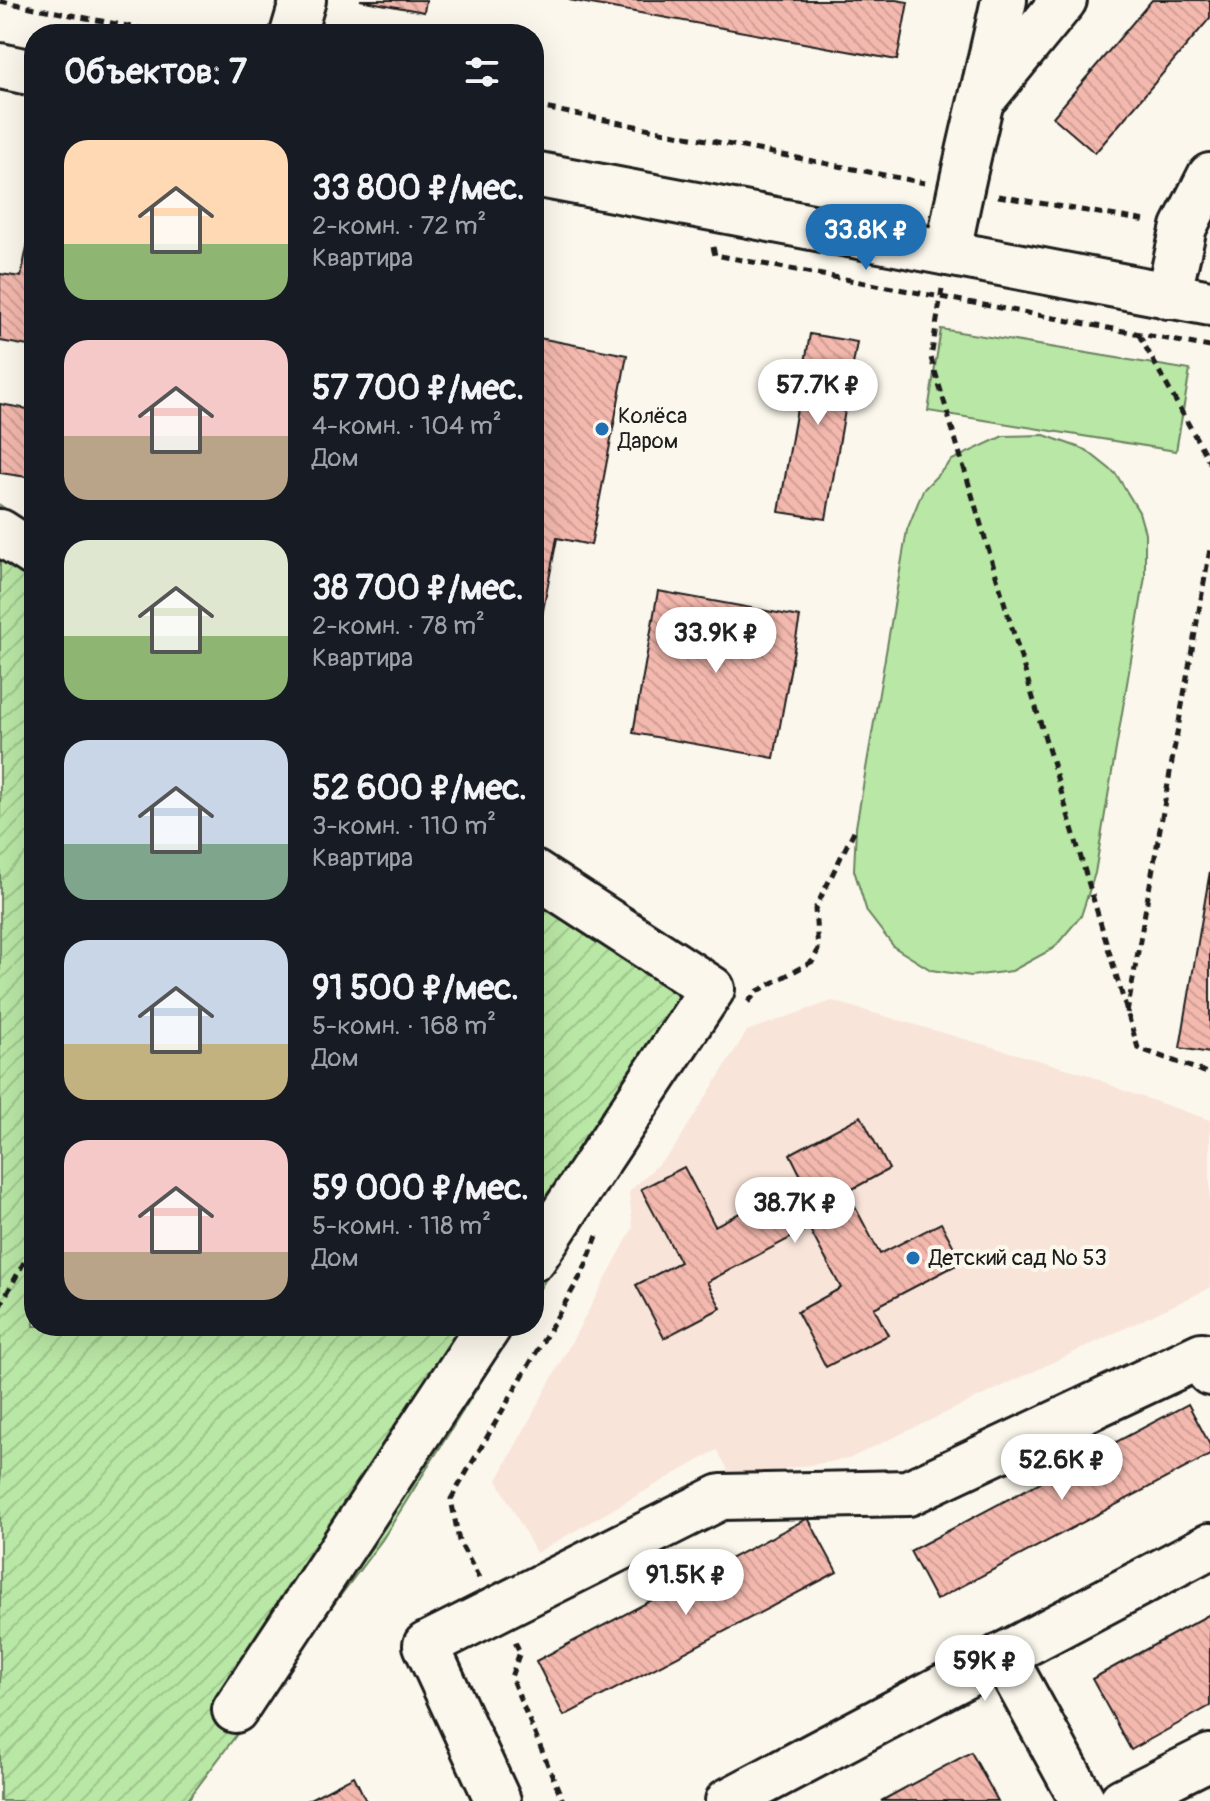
<!DOCTYPE html>
<html lang="ru">
<head>
<meta charset="utf-8">
<style>
	body { margin:0; font-family:Pangolin,sans-serif; background:#20242c; color:#f1f3f6; height:100vh; display:flex; flex-direction:column; font-size:30px; white-space:nowrap }
	* { box-sizing:border-box; margin:0 }
	p { font-size:26px; color:#9ea1a6 }
	.icon { flex:none; width:44px; height:44px; fill:none; stroke:currentColor; stroke-width:2; stroke-linecap:round; stroke-linejoin:round }
	.map { position:relative; flex:1; overflow:hidden }
	.sheet { position:absolute; left:24px; top:24px; width:520px; height:1312px; display:flex; flex-direction:column; background:#171b24; border-radius:32px; box-shadow:0 8px 32px #0002 }
	.sheet>* { flex:none }
	.price { position:absolute; translate:-50% -68px; padding:0 18px; border-radius:28px; background:#fff; color:#222; font-size:26px; line-height:52px; filter:drop-shadow(0 2px 4px #0008) }
	.price::after { content:''; position:absolute; left:50%; top:48px; width:24px; height:18px; margin-left:-12px; background:inherit; clip-path:polygon(0 0,100% 0,50% 100%) }
	.price.current { background:#1f6fb2; color:#fff }
	ul { padding:0; list-style:none }
	li { display:flex; align-items:center; gap:24px; height:200px; padding:0 40px }
	li span { display:grid; place-items:center; flex:none; width:224px; height:160px; border-radius:24px; color:#555 }
	li>.icon { margin-inline-start:auto }
	span .icon { width:96px; height:96px; fill:#fffc; stroke-width:1 }
	li b { font-size:34px }
	h2 { display:flex; justify-content:space-between; align-items:center; height:96px; padding:0 40px; font-size:34px }
	.map>svg:first-child { display:block }
	.built { fill:#f9e4d9 }
	.park { fill:#b9e7a5; stroke:#6a8260; stroke-width:2 }
	.garden { fill:url(#garden-furrows); stroke:#6a8260; stroke-width:2 }
	.building { fill:url(#building-back-hatch); stroke:#1c1c1c; stroke-width:2 }
	.lines { fill:none; stroke-linecap:round; stroke-linejoin:round }
	.minor-casing { stroke:#1c1c1c; stroke-width:50 }
	.path { stroke:#1c1c1c; stroke-width:5; stroke-dasharray:8 6; stroke-linecap:butt }
	.minor { stroke:#fbf7ec; stroke-width:44 }
	.poi-dot { fill:#1f6fb2; stroke:#fbf7ec; stroke-width:3 }
	.labels { text-anchor:middle; dominant-baseline:central; stroke-width:8; stroke-linejoin:round; paint-order:stroke }
	.poi-label { font-size:22px; fill:#1c1c1c; stroke:#fbf7ec; text-anchor:start }
</style>
</head>
<body>
<div class="map">
<svg width="1210" height="1801" viewBox="0 0 1210 1801">
	<defs>
		<pattern id="garden-furrows" width="10" height="10" patternUnits="userSpaceOnUse" patternTransform="scale(2)"><rect width="10" height="10" fill="#b9e7a5"/><path d="M-1 1l2-2M0 10L10 0M9 11l2-2" fill="none" stroke="#9ec68d"/></pattern>
		<pattern id="building-back-hatch" width="6" height="6" patternUnits="userSpaceOnUse" patternTransform="scale(2)"><rect width="6" height="6" fill="#f4b9ae"/><path d="M-1 5l2 2M0 0l6 6M5-1l2 2" fill="none" stroke="#d19e95"/></pattern>
	</defs>
	<rect width="100%" height="100%" fill="#fbf7ec"/>
	<filter id="ink" filterUnits="userSpaceOnUse"><feTurbulence type="fractalNoise" baseFrequency=".0125" numOctaves="2"/><feDisplacementMap in="SourceGraphic" scale="16" xChannelSelector="R" yChannelSelector="G"/><feConvolveMatrix kernelMatrix="1 2 1 2 8 2 1 2 1" color-interpolation-filters="sRGB"/></filter>
	<g filter="url(#ink)">
		<path class="built" d="M832,1001L1086,1074L1122,1090L1210,1120V1288L848,1459L732,1477L717,1450L536,1553L497,1480L633,1228L629,1192L673,1150L747,1031Z"/>
		<g class="park">
			<path d="M941,329L1190,370L1176,451L928,411Z"/>
			<path d="M1044,435L1086,450L1116,474L1139,512L1145,533V577L1095,873L1081,916L1054,948L1012,971L971,976L931,970L894,947L867,912L854,870L856,827L907,530L923,490L952,460L1003,436Z"/>
		</g>
		<g class="garden">
			<path d="M0,505L34,529V1326H516L382,1540L187,1801H0Z"/>
			<path d="M534,846L733,980L534,1298Z"/>
		</g>
		<g class="building">
			<path d="M360,0H426L424,12Z"/>
			<path d="M569,0H896L908,2L897,60Z"/>
			<path d="M1152,0H1210V18L1095,153L1053,117Z"/>
			<path d="M29,237L34,238V347L0,341V274L21,277Z"/>
			<path d="M810,334L857,342L826,519L779,512Z"/>
			<path d="M534,337L627,355L591,545L557,538L534,657Z"/>
			<path d="M0,404L34,410V478L0,473Z"/>
			<path d="M658,591L800,617L774,758L633,733Z"/>
			<path d="M1210,871V1053L1180,1048Z"/>
			<path d="M861,1116L889,1169L847,1192L880,1254L941,1223L962,1262L874,1308L888,1335L826,1367L797,1312L841,1288L809,1228L707,1282L721,1308L664,1338L636,1285L680,1262L641,1189L684,1167L715,1226L803,1180L790,1154Z"/>
			<path d="M1188,1404L1210,1445V1455L936,1600L910,1551Z"/>
			<path d="M808,1518L837,1572L564,1716L536,1661Z"/>
			<path d="M1210,1614V1706L1131,1750L1092,1679Z"/>
			<path d="M971,1752L998,1801H881Z"/>
			<path d="M354,1776L366,1801H306Z"/>
		</g>
		<g class="lines">
			<defs>
				<g id="minor">
					<path d="M293,34L303,0"/>
					<path d="M0,66L34,73"/>
					<path d="M987,94L1064,0"/>
					<path d="M534,174L1210,303"/>
					<path d="M948,253C963,168 986,85 1004,0"/>
					<path d="M1168,296L1184,227L1210,176"/>
					<path d="M0,532L34,554"/>
					<path d="M534,873L712,989L534,1258"/>
					<path d="M1003,1655L1083,1801"/>
					<path d="M235,1710L489,1326"/>
					<path d="M498,1801L426,1645L721,1497L908,1493L1202,1355L1210,1373"/>
					<path d="M728,1801L1210,1546"/>
					<path d="M1122,1801L1210,1757"/>
				</g>
			</defs>
			<use href="#minor" class="minor-casing"/>
			<g class="path">
				<path d="M0,1L168,34"/>
				<path d="M534,106L925,183"/>
				<path d="M998,196L1146,221"/>
				<path d="M713,247L715,255L1210,347"/>
				<path d="M942,289L931,358L1138,1048L1210,1074"/>
				<path d="M1139,335L1210,463"/>
				<path d="M748,1002L758,991L813,961L818,950L815,909L856,827"/>
				<path d="M1127,1013L1210,549"/>
				<path d="M0,1306L34,1244"/>
				<path d="M479,1578L459,1541L451,1499L583,1272L597,1236"/>
				<path d="M515,1642L520,1652L511,1677L563,1801"/>
			</g>
			<use href="#minor" class="minor"/>
		</g>
	</g>
	<g class="poi-dot">
		<circle cx="602" cy="429" r="8"/>
		<circle cx="913" cy="1258" r="8"/>
	</g>
	<g class="labels">
		<g class="poi-label">
			<text x="618" y="416">Колёса<tspan x="618" dy="25">Даром</tspan></text>
			<text x="929" y="1258">Детский сад № 53</text>
		</g>
	</g>
</svg>
<b class="price current" style="left:866px;top:272px">33.8K ₽</b>
<b class="price" style="left:818px;top:427px">57.7K ₽</b>
<b class="price" style="left:716px;top:675px">33.9K ₽</b>
<b class="price" style="left:795px;top:1245px">38.7K ₽</b>
<b class="price" style="left:1062px;top:1502px">52.6K ₽</b>
<b class="price" style="left:686px;top:1617px">91.5K ₽</b>
<b class="price" style="left:985px;top:1703px">59K ₽</b>
<section class="sheet">
<h2>Объектов: 7<svg class="icon" aria-label="filters" viewBox="0 0 24 24"><path d="M4 7h16M4 17h16"/><circle cx="9" cy="7" r="2"/><circle cx="15" cy="17" r="2"/></svg></h2>
<ul>
<li><span style="background:linear-gradient(#ffd9b3 65%,#8fb573 0)"><svg class="icon" aria-label="home" viewBox="0 0 24 24"><path d="M3 11l9-7 9 7M6 9v11h12V9"/></svg></span><div><b>33 800 ₽/мес.</b><p>2-комн. · 72 m²</p><p>Квартира</p></div></li>
<li><span style="background:linear-gradient(#f6c9c9 60%,#b9a48a 0)"><svg class="icon" aria-label="home" viewBox="0 0 24 24"><path d="M3 11l9-7 9 7M6 9v11h12V9"/></svg></span><div><b>57 700 ₽/мес.</b><p>4-комн. · 104 m²</p><p>Дом</p></div></li>
<li><span style="background:linear-gradient(#dfe7d0 60%,#8fb573 0)"><svg class="icon" aria-label="home" viewBox="0 0 24 24"><path d="M3 11l9-7 9 7M6 9v11h12V9"/></svg></span><div><b>38 700 ₽/мес.</b><p>2-комн. · 78 m²</p><p>Квартира</p></div></li>
<li><span style="background:linear-gradient(#c9d6e8 65%,#7fa58c 0)"><svg class="icon" aria-label="home" viewBox="0 0 24 24"><path d="M3 11l9-7 9 7M6 9v11h12V9"/></svg></span><div><b>52 600 ₽/мес.</b><p>3-комн. · 110 m²</p><p>Квартира</p></div></li>
<li><span style="background:linear-gradient(#c9d6e8 65%,#c2b280 0)"><svg class="icon" aria-label="home" viewBox="0 0 24 24"><path d="M3 11l9-7 9 7M6 9v11h12V9"/></svg></span><div><b>91 500 ₽/мес.</b><p>5-комн. · 168 m²</p><p>Дом</p></div></li>
<li><span style="background:linear-gradient(#f6c9c9 70%,#b9a48a 0)"><svg class="icon" aria-label="home" viewBox="0 0 24 24"><path d="M3 11l9-7 9 7M6 9v11h12V9"/></svg></span><div><b>59 000 ₽/мес.</b><p>5-комн. · 118 m²</p><p>Дом</p></div></li>
</ul>
</section>
</div>
</body>
</html>
